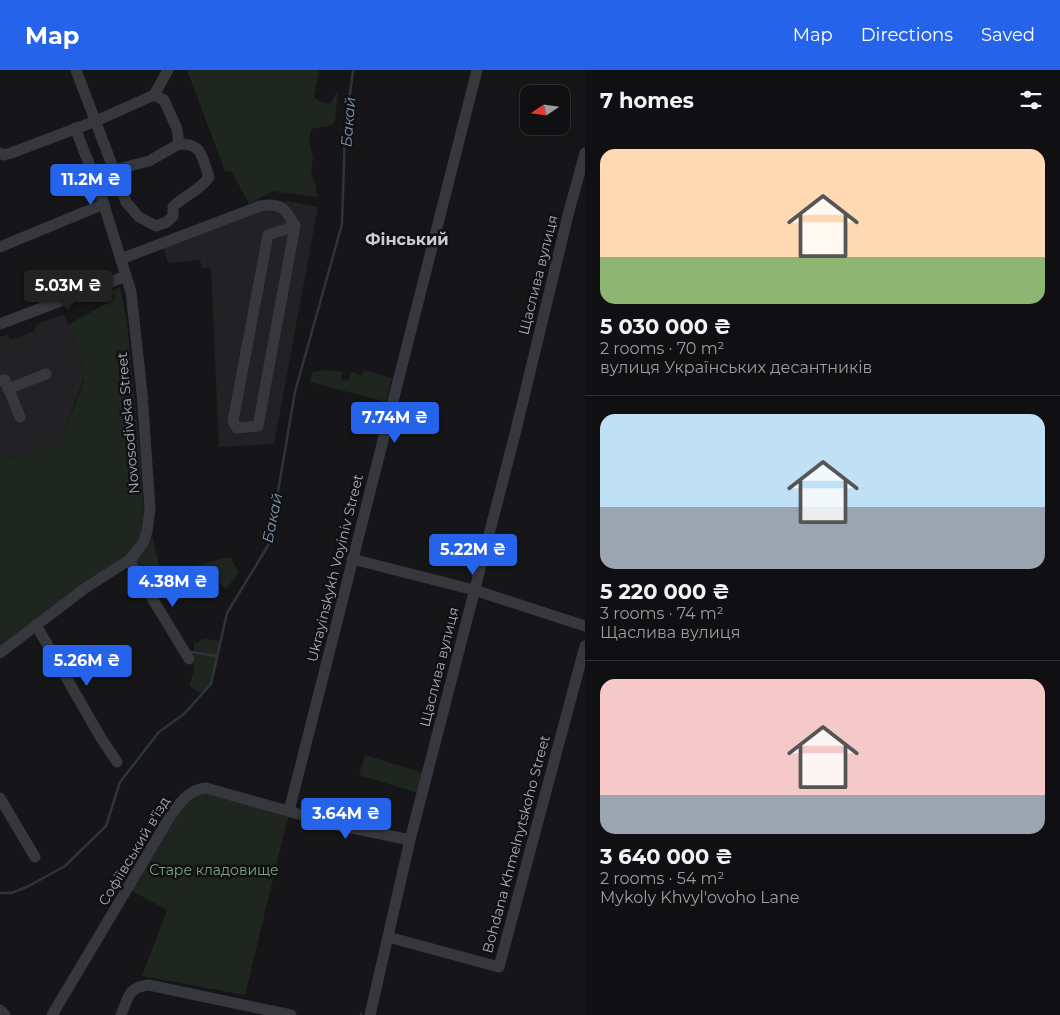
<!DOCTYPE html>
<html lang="en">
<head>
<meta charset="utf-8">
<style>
	body { margin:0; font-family:Montserrat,sans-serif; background:#19191b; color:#f1f3f6; height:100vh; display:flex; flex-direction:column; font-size:19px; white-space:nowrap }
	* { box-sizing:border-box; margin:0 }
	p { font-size:16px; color:#9c9d9f }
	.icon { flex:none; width:28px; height:28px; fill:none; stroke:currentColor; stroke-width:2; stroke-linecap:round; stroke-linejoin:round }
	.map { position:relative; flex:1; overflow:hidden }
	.sheet { display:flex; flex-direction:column; background:#101012; width:475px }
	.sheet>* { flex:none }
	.needle { width:32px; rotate:257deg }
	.buttons { position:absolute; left:520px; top:15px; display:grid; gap:10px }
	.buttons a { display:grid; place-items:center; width:50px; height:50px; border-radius:10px; background:#101012; box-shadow:0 2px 8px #0003,0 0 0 1px #303032; font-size:25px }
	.price { position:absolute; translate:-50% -42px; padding:0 11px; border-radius:5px; background:#2563eb; color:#fff; font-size:16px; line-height:32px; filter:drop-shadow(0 1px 2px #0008) }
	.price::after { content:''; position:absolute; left:50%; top:30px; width:15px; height:11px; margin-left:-8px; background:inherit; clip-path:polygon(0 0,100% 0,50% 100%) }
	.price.selected { background:#222; color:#fff }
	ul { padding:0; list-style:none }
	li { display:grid; align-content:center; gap:10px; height:265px; padding:0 15px }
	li+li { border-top:1px solid #303032 }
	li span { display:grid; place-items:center; height:155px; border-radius:15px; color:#555 }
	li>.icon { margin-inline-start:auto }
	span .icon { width:90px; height:90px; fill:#fffc; stroke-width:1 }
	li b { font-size:21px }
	h2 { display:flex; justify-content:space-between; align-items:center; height:60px; padding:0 15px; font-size:21px }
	header { display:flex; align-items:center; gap:30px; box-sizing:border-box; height:70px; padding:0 25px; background:#2563eb; color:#fff }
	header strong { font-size:24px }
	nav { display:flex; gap:28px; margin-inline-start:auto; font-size:18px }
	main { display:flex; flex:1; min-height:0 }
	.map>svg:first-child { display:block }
	.built { fill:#222225 }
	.green { fill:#1e261f }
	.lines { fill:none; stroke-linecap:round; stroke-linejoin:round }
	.stream { stroke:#2c353c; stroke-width:2.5 }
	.minor { stroke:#37383d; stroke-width:11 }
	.labels { text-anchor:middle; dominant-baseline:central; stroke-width:5; stroke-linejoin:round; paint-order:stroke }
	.street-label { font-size:14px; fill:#a8adb8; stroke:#111113 }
	.park-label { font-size:14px; fill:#7fa381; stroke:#111113 }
	.water-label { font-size:15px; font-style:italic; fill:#7f9bb3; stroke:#111113 }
	.quarter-label { font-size:16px; font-weight:bold; fill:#c9ccd4; stroke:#111113 }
</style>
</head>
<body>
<header>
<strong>Map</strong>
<nav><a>Map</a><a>Directions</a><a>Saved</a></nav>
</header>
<main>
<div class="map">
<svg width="585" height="945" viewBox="0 0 585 945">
	<rect width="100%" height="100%" fill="#161618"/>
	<g class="built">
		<path d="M288,131L318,137L274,374L219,377L211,199L202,198L200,190L168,193L163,177Z"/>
		<path d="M64,244L86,302L61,371L10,388L0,384V267L8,264L10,270L34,261L37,254Z"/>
	</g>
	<g class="green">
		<path d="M187,0H319L314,27C319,31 324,34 331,33L338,20L335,52C328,59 320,56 312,59L309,68L313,88L311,104L316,116L317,127L273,121L249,134L232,102L225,101Z"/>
		<path d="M120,217L127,253L140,384L144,443L141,463L137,472L124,489L0,577V384L10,388L61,371L84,311L81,303L86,301L68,255L114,229L112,220Z"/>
		<path d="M324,300L343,302L341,309L348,311L351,302L362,305L364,300L392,308L386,332L310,312L312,302Z"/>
		<path d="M151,461L160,499L138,498L135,493L145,476Z"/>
		<path d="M227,488H231L239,503L226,519L217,510L213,498L171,504L150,516L142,503L144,501C172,504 200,493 227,488Z"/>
		<path d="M205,569L220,571L211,614L202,624L189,616L194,600V573Z"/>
		<path d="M365,685L420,702L423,705L418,723L359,705Z"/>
		<path d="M202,720L288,747L245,925L142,906L167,840L132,821L186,730Z"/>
	</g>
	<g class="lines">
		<g class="stream">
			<path d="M135,492L142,482"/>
			<path d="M190,582L217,586"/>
			<path d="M0,823H11L27,817L65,796L106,756L120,712L159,662L184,644L211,614L227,543L269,474L295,322L342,154L345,61L353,0"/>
			<path d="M361,945V944"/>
		</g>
		<g class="minor">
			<path d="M76,0L126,132L139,147L156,156L167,152L173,146V137C183,126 201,120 209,107C202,88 203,73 179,74"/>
			<path d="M0,83L4,85L11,83L96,51L154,25L168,0"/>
			<path d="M114,100L149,91L179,74L177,59L164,30L154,25"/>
			<path d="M0,177L104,134"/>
			<path d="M121,189L260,136C281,132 285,138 295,156L258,356L237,358L233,351L268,165L295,156"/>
			<path d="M0,254L126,206"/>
			<path d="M0,311L5,310L20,347"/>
			<path d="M8,319L46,304"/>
			<path d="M352,489L474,520L585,556"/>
			<path d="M129,490L189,589"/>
			<path d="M36,555L101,668L117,692"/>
			<path d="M0,583L84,519L129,490L143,473L147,461L150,439L142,323L131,222L99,119L75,58"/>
			<path d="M0,728L35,787"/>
			<path d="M289,741L477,0"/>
			<path d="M388,867L499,897L585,576"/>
			<path d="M0,940L5,945"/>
			<path d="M52,945L171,745C181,732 188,720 206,718L338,755L410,770"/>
			<path d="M121,945C128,928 128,917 149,915L291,945"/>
			<path d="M370,945L410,770L515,364L568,145L585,83"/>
		</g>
	</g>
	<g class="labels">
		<g class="street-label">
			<text transform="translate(538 205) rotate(-76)">Щаслива вулиця</text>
			<text transform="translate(128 353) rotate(-95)">Novosodivska Street</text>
			<text transform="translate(335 498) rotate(-76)">Ukrayinskykh Voyiniv Street</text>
			<text transform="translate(439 597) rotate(-76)">Щаслива вулиця</text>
			<text transform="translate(516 774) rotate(-75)">Bohdana Khmelnytskoho Street</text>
			<text transform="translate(134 781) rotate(-59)">Софіївський в'їзд</text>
		</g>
		<g class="park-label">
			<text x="214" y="800">Старе кладовище</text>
		</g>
		<g class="water-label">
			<text transform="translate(348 52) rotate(-85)">Бакай</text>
			<text transform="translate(272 448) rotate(-78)">Бакай</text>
		</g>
		<g class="quarter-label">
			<text x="407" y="169">Фінський</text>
		</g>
	</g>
</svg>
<div class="buttons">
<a><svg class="needle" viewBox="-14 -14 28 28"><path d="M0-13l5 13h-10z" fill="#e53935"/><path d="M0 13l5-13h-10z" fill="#9c9d9f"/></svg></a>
</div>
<b class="price" style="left:91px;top:136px">11.2M ₴</b>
<b class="price selected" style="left:68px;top:242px">5.03M ₴</b>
<b class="price" style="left:395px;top:374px">7.74M ₴</b>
<b class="price" style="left:473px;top:506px">5.22M ₴</b>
<b class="price" style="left:173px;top:538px">4.38M ₴</b>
<b class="price" style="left:87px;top:617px">5.26M ₴</b>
<b class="price" style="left:346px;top:770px">3.64M ₴</b>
</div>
<section class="sheet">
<h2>7 homes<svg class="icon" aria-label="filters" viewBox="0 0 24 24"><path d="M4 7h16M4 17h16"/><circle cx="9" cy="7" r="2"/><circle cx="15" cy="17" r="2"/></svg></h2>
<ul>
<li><span style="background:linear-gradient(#ffd9b3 70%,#8fb573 0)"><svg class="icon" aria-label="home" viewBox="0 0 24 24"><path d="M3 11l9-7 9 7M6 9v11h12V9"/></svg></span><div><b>5 030 000 ₴</b><p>2 rooms · 70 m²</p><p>вулиця Українських десантників</p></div></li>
<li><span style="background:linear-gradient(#bfe0f5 60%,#9aa5b1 0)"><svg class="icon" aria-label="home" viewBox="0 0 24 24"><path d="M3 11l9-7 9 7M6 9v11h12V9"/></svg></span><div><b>5 220 000 ₴</b><p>3 rooms · 74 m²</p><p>Щаслива вулиця</p></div></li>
<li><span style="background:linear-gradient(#f6c9c9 75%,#9aa5b1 0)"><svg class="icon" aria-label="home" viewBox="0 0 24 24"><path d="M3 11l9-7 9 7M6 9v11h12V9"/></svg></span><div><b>3 640 000 ₴</b><p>2 rooms · 54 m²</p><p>Mykoly Khvyl'ovoho Lane</p></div></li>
</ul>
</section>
</main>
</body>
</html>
